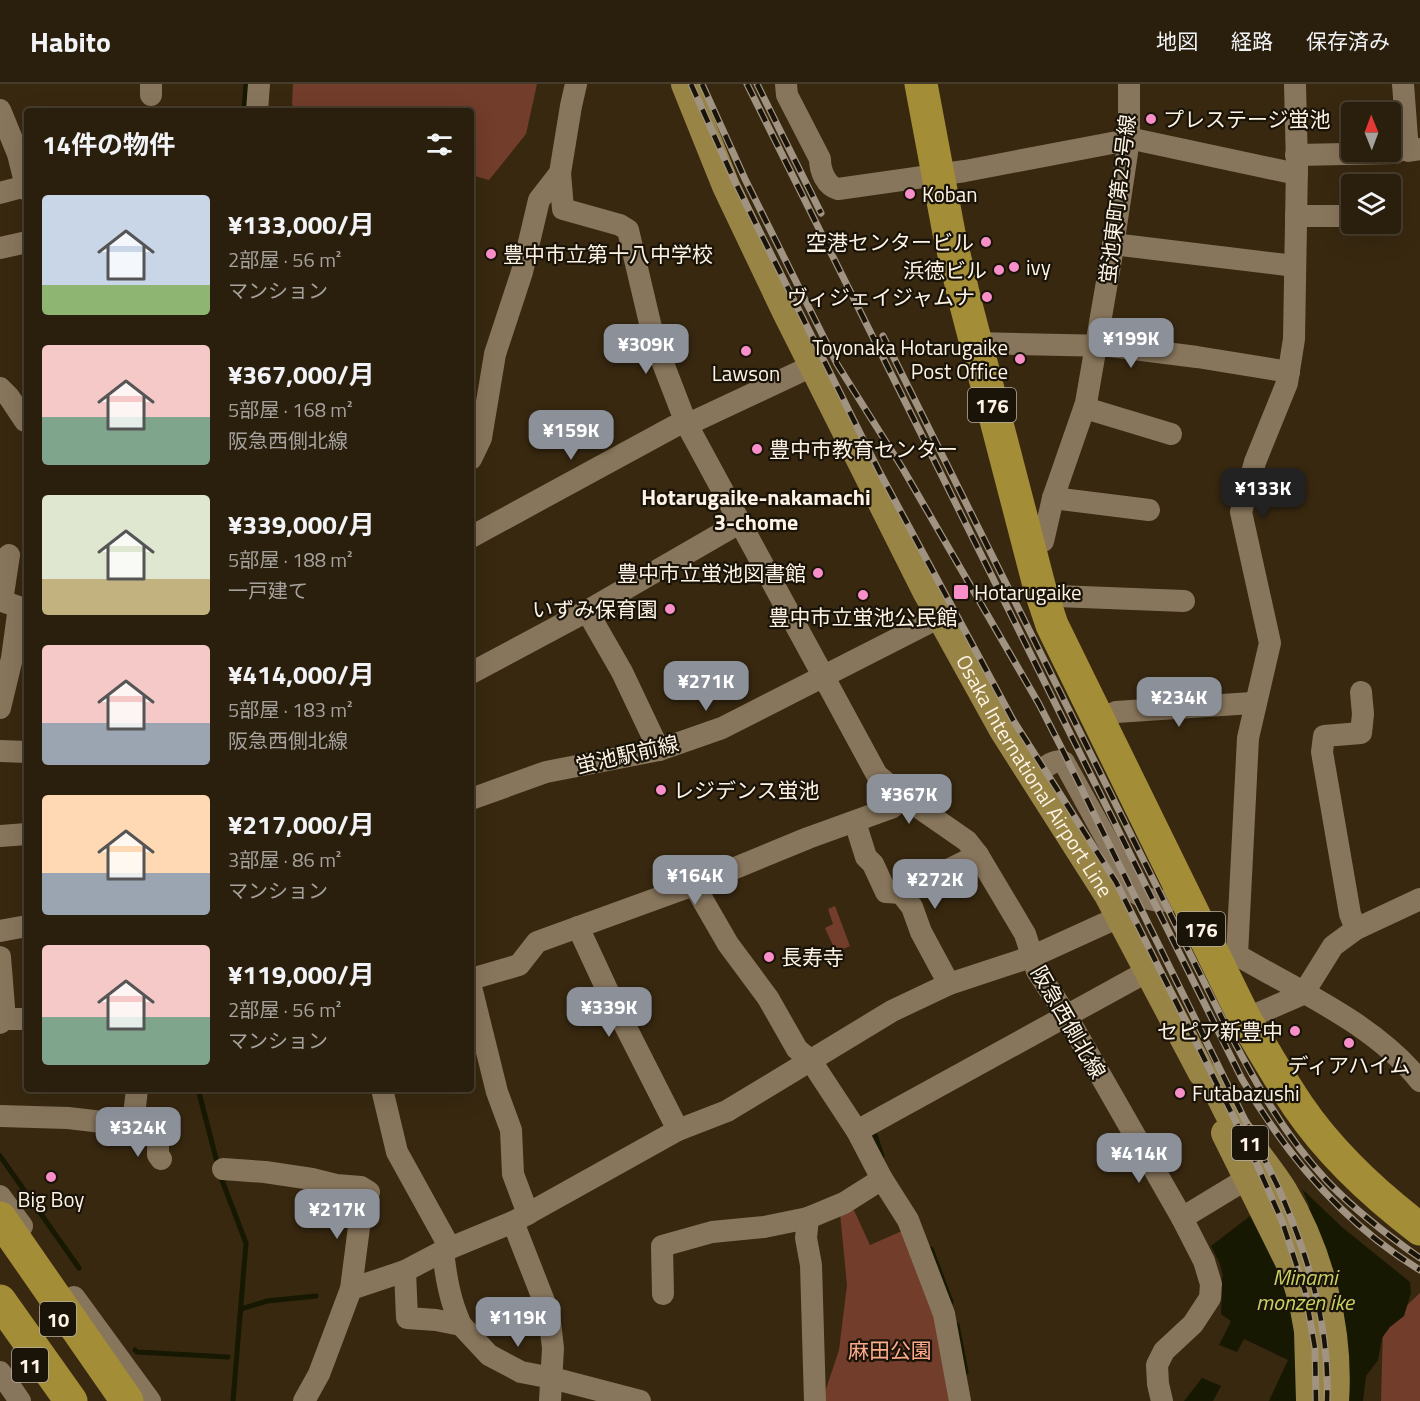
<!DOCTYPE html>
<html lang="ja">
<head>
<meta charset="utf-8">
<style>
	body { margin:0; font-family:"Titillium Web","Noto Sans JP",sans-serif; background:#322715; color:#f1f3f6; height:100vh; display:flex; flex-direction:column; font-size:22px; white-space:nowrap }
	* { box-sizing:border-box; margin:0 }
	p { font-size:20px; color:#a5a29d }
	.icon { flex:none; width:33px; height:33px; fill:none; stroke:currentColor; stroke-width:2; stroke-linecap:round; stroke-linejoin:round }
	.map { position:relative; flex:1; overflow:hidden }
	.panel { position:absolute; left:24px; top:24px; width:450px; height:984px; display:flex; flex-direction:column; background:#2a1e0c; border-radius:6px; box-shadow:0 6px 24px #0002,0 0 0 2px #463c2d }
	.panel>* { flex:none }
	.needle { width:39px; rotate:359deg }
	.buttons { position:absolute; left:1341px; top:18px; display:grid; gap:12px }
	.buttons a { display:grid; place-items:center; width:60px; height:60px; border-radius:6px; background:#2a1e0c; box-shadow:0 6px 24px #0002,0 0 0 2px #463c2d; font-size:30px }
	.price { position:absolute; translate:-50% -51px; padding:0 14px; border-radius:12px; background:#8c9099; color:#fff; font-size:20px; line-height:39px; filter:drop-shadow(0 2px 3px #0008) }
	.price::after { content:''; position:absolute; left:50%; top:36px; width:18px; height:14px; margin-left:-9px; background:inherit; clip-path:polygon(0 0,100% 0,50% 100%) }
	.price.on { background:#222; color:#fff }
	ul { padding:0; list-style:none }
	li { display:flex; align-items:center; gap:18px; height:150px; padding:0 18px }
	li span { display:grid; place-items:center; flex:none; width:168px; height:120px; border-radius:6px; color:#555 }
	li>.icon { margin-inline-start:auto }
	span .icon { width:72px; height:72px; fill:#fffc; stroke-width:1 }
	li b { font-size:26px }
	h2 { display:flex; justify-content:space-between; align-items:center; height:72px; padding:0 18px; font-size:26px }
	header { display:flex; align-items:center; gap:36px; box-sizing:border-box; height:84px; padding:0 30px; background:#2a1e0c; border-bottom:2px solid #463c2d }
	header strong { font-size:28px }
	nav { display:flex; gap:33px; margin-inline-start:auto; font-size:21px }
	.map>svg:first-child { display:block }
	.green { fill:#723d2a }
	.water { fill:#161801 }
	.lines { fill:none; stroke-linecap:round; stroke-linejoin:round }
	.stream { stroke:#161801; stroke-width:5 }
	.minor { stroke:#88765c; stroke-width:22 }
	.major { stroke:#988445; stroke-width:28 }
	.highway { stroke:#a38d36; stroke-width:33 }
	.rail-casing { stroke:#a19381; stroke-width:7 }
	.rail { stroke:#191308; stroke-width:4.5; stroke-dasharray:14; stroke-linecap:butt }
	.poi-dot { fill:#f98fc9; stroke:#191308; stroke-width:2 }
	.labels { text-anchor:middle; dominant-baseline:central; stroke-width:4.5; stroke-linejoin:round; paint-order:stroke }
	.shield { fill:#191308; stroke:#b9b0a3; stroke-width:1.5 }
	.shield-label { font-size:20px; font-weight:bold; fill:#fef3e5 }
	.poi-label { font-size:21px; fill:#fef3e5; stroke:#191308; text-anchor:start }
	.street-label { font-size:21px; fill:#fef3e5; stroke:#191308 }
	.park-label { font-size:21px; fill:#feaa8b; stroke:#191308 }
	.neighbourhood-label { font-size:22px; font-weight:bold; fill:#fef3e5; stroke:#191308 }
	.water-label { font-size:22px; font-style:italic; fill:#c9d163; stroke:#191308 }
</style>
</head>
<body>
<header>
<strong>Habito</strong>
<nav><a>地図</a><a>経路</a><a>保存済み</a></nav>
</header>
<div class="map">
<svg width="1420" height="1317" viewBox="0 0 1420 1317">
	<rect width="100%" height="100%" fill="#382810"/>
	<g class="green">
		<path d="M293,0H537L526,50L489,96L471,91V27H296L292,20Z"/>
		<path d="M835,822L850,862L836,868L825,844L833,840L828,825Z"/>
		<path d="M852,1122L870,1161L902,1147L937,1241L950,1317H822L839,1266L847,1201L840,1129Z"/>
		<path d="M1420,1209V1317H1381L1383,1244Z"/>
	</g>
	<g class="water">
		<path d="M1302,1105L1343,1144L1410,1198L1411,1209L1404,1232L1390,1243L1382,1254L1378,1276L1366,1292L1363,1317H1269L1288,1276L1244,1255L1237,1268L1219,1261L1231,1237L1221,1230L1222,1210L1220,1199L1223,1192L1220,1180L1211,1162L1250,1132L1260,1148L1305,1127L1310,1123Z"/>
		<path d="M1202,1294L1221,1302L1213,1317H1184Z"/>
	</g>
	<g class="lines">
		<g class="stream">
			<path d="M244,27L246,0"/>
			<path d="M198,1005L218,1082"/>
			<path d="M874,1048L882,1072"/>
			<path d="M0,1072L79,1184"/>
			<path d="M220,1091L246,1159L233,1317"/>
			<path d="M931,1165L951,1218"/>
			<path d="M241,1225L267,1217L316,1212"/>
			<path d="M957,1241L966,1288"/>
			<path d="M135,1266L137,1268L228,1273"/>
		</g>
		<g class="minor">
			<path d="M151,0V11"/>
			<path d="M576,0L571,22L560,89L563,125L620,141L628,146L654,256L686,339L877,691L905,714L967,757L978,771L1025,850L1037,887L1066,931L1182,1134L1204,1177L1211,1200L1210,1214L1193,1240L1164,1267L1157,1281L1158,1300L1162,1317"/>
			<path d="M786,0L787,11L820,75C820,87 826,102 838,105L965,87L1133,55L1297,90"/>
			<path d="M1403,0L1408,67L1420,65"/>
			<path d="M0,26L18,70L27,106"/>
			<path d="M257,27L259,0"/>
			<path d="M1296,71L1395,69"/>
			<path d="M0,109L26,102"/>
			<path d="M1296,132H1352"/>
			<path d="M1113,160L1295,182"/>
			<path d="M0,164L27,158"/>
			<path d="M975,259L1110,262L1197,273L1289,288"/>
			<path d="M0,304L9,313L25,337"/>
			<path d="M1085,324L1171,350"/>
			<path d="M471,375L481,354L495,270L522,188L539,116L560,89"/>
			<path d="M1053,414L1149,426"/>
			<path d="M471,453L675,342L697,336L812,282"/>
			<path d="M1029,465L1043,457L1044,453L1053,414L1086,319L1111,175L1127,69L1129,44V0"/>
			<path d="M1043,514L1057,512L1184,517"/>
			<path d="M587,527L622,588L659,666"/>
			<path d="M471,589L587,527L741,438"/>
			<path d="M0,624L12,574L19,523L2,517L9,471"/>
			<path d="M1098,636L1116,628L1252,619"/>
			<path d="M0,667L27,668"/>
			<path d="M1033,693C1042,686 1053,674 1064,678L1136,809C1151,819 1169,818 1185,813"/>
			<path d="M471,715L546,688L659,666L722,644L940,533"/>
			<path d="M855,738L866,773L873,780L886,808L901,809"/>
			<path d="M0,752L27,750"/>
			<path d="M694,801L728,860L768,914L797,965L811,977L857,1047L882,1095L908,1136L944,1230L960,1317"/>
			<path d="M578,843L610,912L678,1046"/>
			<path d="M1356,845L1350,830L1322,668L1324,652L1361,649L1363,630L1361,608"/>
			<path d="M0,847L27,842"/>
			<path d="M1237,871L1248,654L1270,559L1241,428L1255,378L1287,299L1294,255L1297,81L1295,0"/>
			<path d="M0,873L5,935"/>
			<path d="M1222,878L1237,871C1298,907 1375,940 1420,997"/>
			<path d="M471,895L519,881L537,858L694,801L808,754L891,724L905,714"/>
			<path d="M949,900L921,848L912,823L901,809L978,771"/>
			<path d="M471,903L497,1008L511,1046L513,1090L528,1130"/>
			<path d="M1245,935L1303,910L1333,862L1356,845L1420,815"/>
			<path d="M0,939L5,935H27"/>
			<path d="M382,1005L397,1068L450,1164"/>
			<path d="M0,1032L68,1034L120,1040H133L137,1005"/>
			<path d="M133,1040L146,1043L158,1050V1071L161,1075"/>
			<path d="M857,1047L1148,887"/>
			<path d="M223,1085L265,1088L312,1095L336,1101L361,1103L369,1108L359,1143L351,1205L319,1290L304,1317"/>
			<path d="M0,1112L22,1142"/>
			<path d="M1182,1134L1248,1094"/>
			<path d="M513,1138L549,1230L553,1264L550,1317"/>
			<path d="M443,1167C446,1194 450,1217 461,1241"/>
			<path d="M405,1187L407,1234L436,1236L461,1241L489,1271L521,1288L552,1294L640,1317"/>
			<path d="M351,1205L405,1187L443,1167L513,1138L678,1046L727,1027L892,927L949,900L1031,873L1119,833"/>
			<path d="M663,1210L662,1162L712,1148L764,1143L808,1134"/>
			<path d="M74,1213L150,1317"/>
			<path d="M0,1288L20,1317"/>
			<path d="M815,1317L811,1181L806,1154L808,1134L844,1119L882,1095"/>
		</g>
		<g class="major">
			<path id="s1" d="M685,0L726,102L786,228L926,507L1003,646L1108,811L1202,989C1218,1001 1223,1022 1234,1039C1250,1062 1268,1082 1283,1106C1320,1168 1340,1245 1335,1317"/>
			<path d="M1225,1049L1293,1186L1303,1219L1308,1247L1310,1317"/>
		</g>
		<g class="highway">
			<path d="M921,0L949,149L965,217L1040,505L1052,541L1245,935C1262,964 1279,994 1298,1022C1330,1069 1374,1110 1420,1145"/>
			<path d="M0,1134L127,1317"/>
			<path d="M0,1217L71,1317"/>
		</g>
		<defs>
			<g id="rail">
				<path d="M691,0L735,98L880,389L1013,636L1116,798L1255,1076L1282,1137L1305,1207L1315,1264L1316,1317"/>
				<path d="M702,0L745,95L837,280L903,385L1039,620L1061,663L1278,1103C1308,1171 1330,1242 1327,1317"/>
				<path d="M747,0L1242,995C1286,1071 1344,1140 1420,1186"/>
				<path d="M757,0L821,129"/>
				<path d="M883,252L1221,932C1251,991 1282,1049 1328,1098C1356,1127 1387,1151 1420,1174"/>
			</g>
		</defs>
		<use href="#rail" class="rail-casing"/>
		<use href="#rail" class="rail"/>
	</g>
	<g class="poi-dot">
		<circle cx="1151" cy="35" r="6"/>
		<circle cx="910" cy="110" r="6"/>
		<circle cx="986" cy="158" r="6"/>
		<circle cx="491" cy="170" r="6"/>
		<circle cx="1014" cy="183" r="6"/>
		<circle cx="999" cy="186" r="6"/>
		<circle cx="987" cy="213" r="6"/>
		<circle cx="746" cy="267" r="6"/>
		<circle cx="1020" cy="275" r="6"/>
		<circle cx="757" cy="365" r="6"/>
		<circle cx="818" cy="489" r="6"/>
		<rect x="953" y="500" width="16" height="16" rx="3"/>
		<circle cx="863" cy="511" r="6"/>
		<circle cx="670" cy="525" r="6"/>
		<circle cx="661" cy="706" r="6"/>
		<circle cx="769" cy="873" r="6"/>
		<circle cx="1295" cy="947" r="6"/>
		<circle cx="1349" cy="959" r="6"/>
		<circle cx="1180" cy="1009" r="6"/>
		<circle cx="51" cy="1093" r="6"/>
	</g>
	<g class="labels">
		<g class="shield">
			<rect x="968" y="304" width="48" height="34" rx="4.5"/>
			<rect x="1177" y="828" width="48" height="34" rx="4.5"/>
			<rect x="1232" y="1042" width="36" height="34" rx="4.5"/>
			<rect x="40" y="1218" width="36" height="34" rx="4.5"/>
			<rect x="12" y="1264" width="36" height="34" rx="4.5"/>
		</g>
		<g class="shield-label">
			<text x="992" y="321">176</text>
			<text x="1201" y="845">176</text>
			<text x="1250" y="1059">11</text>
			<text x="58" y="1235">10</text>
			<text x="30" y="1281">11</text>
		</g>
		<g class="poi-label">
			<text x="1163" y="35">プレステージ蛍池</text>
			<text x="922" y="110">Koban</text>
			<text x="974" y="158" text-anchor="end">空港センタービル</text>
			<text x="503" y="170">豊中市立第十八中学校</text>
			<text x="1026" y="183">ivy</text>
			<text x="987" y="186" text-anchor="end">浜徳ビル</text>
			<text x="975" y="213" text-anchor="end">ヴィジェイジャムナ</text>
			<text x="1008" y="263" text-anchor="end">Toyonaka Hotarugaike<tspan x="1008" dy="24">Post Office</tspan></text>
			<text x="746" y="289" text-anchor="middle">Lawson</text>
			<text x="769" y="365">豊中市教育センター</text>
			<text x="806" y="489" text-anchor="end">豊中市立蛍池図書館</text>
			<text x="974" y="508">Hotarugaike</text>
			<text x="658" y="525" text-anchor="end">いずみ保育園</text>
			<text x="863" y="533" text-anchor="middle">豊中市立蛍池公民館</text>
			<text x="673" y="706">レジデンス蛍池</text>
			<text x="781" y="873">長寿寺</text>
			<text x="1283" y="947" text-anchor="end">セピア新豊中</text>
			<text x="1349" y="981" text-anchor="middle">ディアハイム</text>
			<text x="1192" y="1009">Futabazushi</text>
			<text x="51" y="1115" text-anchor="middle">Big Boy</text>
		</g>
		<g class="street-label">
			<text transform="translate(1117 115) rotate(-83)">蛍池東町第23号線</text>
			<text transform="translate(627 670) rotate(-13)">蛍池駅前線</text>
			<text stroke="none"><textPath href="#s1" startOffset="776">Osaka International Airport Line</textPath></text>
			<text transform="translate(1069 938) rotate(60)">阪急西側北線</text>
		</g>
		<g class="park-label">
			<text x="890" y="1266">麻田公園</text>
		</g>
		<g class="neighbourhood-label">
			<text x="756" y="413">Hotarugaike-nakamachi<tspan x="756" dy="25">3-chome</tspan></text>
		</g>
		<g class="water-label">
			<text x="1305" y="1193">Minami<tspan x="1305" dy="25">monzen ike</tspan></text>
		</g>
	</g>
</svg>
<div class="buttons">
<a><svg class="needle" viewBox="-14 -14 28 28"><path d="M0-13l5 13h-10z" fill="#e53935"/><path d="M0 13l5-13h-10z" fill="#a5a29d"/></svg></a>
<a><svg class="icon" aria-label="layers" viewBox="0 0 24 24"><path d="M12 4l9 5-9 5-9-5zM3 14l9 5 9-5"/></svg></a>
</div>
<b class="price" style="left:1131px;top:285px">¥199K</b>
<b class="price" style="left:646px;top:291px">¥309K</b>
<b class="price" style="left:571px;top:377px">¥159K</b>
<b class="price on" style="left:1263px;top:435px">¥133K</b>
<b class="price" style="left:706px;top:628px">¥271K</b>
<b class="price" style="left:1179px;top:644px">¥234K</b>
<b class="price" style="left:909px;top:741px">¥367K</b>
<b class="price" style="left:695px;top:822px">¥164K</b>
<b class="price" style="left:935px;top:826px">¥272K</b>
<b class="price" style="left:609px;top:954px">¥339K</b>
<b class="price" style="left:138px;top:1074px">¥324K</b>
<b class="price" style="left:1139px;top:1100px">¥414K</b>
<b class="price" style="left:337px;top:1156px">¥217K</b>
<b class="price" style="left:518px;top:1264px">¥119K</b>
<section class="panel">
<h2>14件の物件<svg class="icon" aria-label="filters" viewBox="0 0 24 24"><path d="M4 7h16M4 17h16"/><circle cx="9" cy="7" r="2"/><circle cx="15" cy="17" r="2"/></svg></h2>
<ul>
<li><span style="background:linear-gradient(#c9d6e8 75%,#8fb573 0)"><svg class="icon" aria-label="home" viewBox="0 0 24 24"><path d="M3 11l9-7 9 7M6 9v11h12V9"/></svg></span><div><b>¥133,000/月</b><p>2部屋 · 56 m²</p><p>マンション</p></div></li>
<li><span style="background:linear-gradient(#f6c9c9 60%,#7fa58c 0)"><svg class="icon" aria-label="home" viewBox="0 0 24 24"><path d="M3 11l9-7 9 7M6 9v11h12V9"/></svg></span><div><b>¥367,000/月</b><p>5部屋 · 168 m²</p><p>阪急西側北線</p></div></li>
<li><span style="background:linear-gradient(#dfe7d0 70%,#c2b280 0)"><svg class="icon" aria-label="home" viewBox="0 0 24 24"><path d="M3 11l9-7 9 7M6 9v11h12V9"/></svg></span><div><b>¥339,000/月</b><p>5部屋 · 188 m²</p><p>一戸建て</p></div></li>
<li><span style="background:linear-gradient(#f6c9c9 65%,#9aa5b1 0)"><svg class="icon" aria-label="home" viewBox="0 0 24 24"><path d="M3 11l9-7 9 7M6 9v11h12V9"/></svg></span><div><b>¥414,000/月</b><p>5部屋 · 183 m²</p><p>阪急西側北線</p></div></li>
<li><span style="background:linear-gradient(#ffd9b3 65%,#9aa5b1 0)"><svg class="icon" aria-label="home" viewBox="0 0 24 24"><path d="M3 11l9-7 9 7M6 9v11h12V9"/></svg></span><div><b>¥217,000/月</b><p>3部屋 · 86 m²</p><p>マンション</p></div></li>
<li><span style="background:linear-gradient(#f6c9c9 60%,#7fa58c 0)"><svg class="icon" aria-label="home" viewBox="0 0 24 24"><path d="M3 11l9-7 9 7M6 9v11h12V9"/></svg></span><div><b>¥119,000/月</b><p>2部屋 · 56 m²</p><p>マンション</p></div></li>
</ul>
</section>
</div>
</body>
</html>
